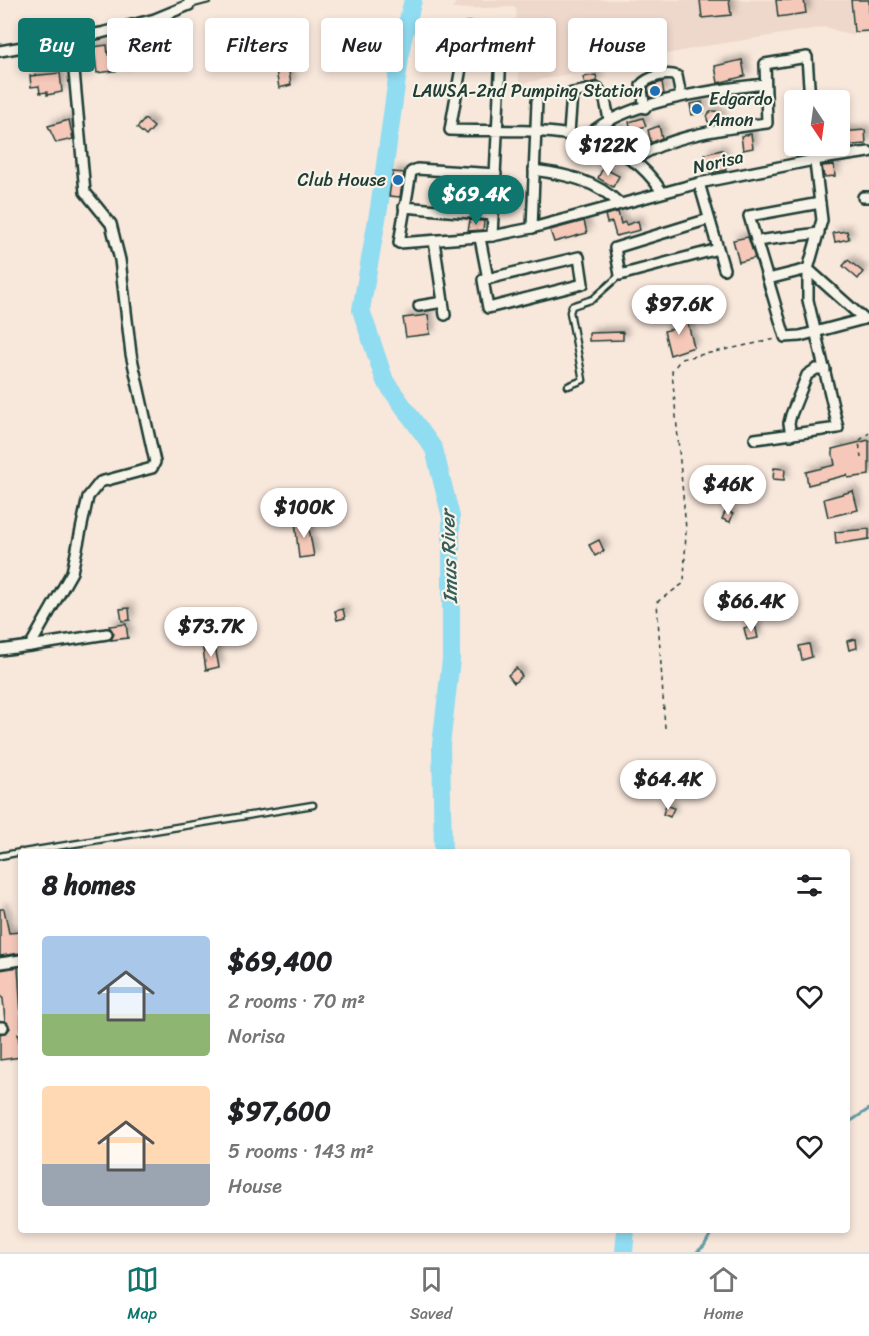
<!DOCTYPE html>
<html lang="en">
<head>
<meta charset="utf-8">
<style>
	body { margin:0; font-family:Sriracha,sans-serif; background:#f2f2f2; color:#202124; height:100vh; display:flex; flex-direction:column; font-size:22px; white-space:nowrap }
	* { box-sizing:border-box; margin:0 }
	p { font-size:20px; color:#757577 }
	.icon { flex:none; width:33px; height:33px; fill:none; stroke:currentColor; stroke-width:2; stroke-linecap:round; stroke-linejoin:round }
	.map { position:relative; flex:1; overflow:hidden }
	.panel { position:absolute; left:18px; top:849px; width:832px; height:384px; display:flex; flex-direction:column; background:#fff; border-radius:6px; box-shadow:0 3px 9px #0003 }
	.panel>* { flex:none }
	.guide { position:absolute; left:18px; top:18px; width:834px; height:54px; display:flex; gap:12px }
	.needle { width:39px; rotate:167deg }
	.buttons { position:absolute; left:784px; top:90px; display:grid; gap:12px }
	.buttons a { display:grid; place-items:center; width:66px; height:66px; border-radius:6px; background:#fff; box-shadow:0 3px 9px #0003; font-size:30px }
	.price { position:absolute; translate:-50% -51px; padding:0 14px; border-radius:21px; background:#fff; color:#222; font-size:20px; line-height:39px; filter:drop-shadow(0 2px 3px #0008) }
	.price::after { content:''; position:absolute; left:50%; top:36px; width:18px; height:14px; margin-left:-9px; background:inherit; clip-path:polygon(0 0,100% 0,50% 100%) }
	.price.selected { background:#0f766e; color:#fff }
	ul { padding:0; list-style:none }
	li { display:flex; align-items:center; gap:18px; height:150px; padding:0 24px }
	li span { display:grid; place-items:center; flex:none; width:168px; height:120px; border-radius:6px; color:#555 }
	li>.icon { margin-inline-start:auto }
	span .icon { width:72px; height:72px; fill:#fffc; stroke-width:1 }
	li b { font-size:26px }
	h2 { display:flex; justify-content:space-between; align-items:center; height:72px; padding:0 24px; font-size:26px }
	.tag { padding:0 21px; border-radius:6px; background:#fff; box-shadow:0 3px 9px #0003; font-size:21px; line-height:54px }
	.tag.selected { background:#0f766e; color:#fff }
	.tab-bar { display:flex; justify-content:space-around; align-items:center; height:84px; border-top:2px solid #e0e0e0; background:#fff; font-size:16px; color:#757577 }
	.tab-bar a { display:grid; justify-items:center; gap:3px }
	.tab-bar .selected { color:#0f766e }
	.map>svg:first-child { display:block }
	.built { fill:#eed8cb }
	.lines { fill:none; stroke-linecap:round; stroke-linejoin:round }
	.stream { stroke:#639ca5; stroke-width:3 }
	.river { stroke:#90dcf1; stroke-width:18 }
	.building { fill:#f5c8b9; stroke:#1f3d34; stroke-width:1.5; filter:url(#shadow) }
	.lane-casing { stroke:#1f3d34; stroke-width:9 }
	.street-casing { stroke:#1f3d34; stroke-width:14 }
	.path { stroke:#1f3d34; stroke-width:1.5; stroke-dasharray:4.5 4.5; stroke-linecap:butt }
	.lane { stroke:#f7f3e8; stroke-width:4.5 }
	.street { stroke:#f7f3e8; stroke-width:9 }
	.poi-dot { fill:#1f6fb2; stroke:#f7f3e8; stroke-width:2 }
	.labels { text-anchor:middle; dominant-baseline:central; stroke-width:4.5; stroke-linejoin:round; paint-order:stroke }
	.poi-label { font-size:18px; fill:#1f3d34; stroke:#f7f3e8; text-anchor:end }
	.street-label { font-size:18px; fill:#1f3d34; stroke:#f7f3e8 }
	.water-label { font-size:20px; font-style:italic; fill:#365d5a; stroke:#f7f3e8 }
</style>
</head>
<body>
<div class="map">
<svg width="869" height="1252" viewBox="0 0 869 1252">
	<defs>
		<filter id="shadow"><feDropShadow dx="4.5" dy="-4.5" stdDeviation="3" flood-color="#0004"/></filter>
	</defs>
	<rect width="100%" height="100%" fill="#f8e7db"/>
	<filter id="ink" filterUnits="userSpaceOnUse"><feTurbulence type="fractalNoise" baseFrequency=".0167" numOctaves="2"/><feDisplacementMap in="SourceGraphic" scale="12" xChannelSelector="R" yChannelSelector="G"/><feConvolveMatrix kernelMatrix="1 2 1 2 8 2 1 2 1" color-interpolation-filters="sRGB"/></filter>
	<g filter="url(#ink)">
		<path class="built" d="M457,0H849L853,36L826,27L706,46L519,84L516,7L452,9Z"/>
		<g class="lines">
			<g class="stream">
				<path d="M848,1123L869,1109"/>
				<path d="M697,1252L704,1246L713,1230"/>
			</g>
			<g class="river">
				<path d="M413,0L402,43L379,208L361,310L385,381L434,449L451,517V660L441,745L443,852"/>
				<path d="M624,1252L626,1230"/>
			</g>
		</g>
		<g class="building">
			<path d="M700,0H729L731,15L702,18Z"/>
			<path d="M776,0H804L806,13L778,17Z"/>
			<path d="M851,0H869V31L854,32Z"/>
			<path d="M107,45L108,55L121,53V57L128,56L130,69L97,73L95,56L88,57L87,48Z"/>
			<path d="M292,52L294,63L288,65L291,85L279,88L275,64H278L276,53Z"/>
			<path d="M742,60L745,76L718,83L715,66Z"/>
			<path d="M60,73L62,92L47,95V92L40,93L39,86L31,87L30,76Z"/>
			<path d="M596,75L597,81L585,84L583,77Z"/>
			<path d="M662,82L664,94L650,98L648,87Z"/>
			<path d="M702,102L704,113L692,115L690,104Z"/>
			<circle cx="714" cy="118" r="7"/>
			<path d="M643,118L646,126L631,131L629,122Z"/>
			<path d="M145,119L154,127L146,136L137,128Z"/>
			<path d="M69,120L73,139L56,143L48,126Z"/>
			<path d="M659,126L662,138L651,143L648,130Z"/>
			<path d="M621,129L624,138L613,141L609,140L607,133Z"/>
			<path d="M865,130L866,144L840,146V132Z"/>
			<path d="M751,134L753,148L743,150L741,136Z"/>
			<path d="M722,150L726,170L710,173L705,154Z"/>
			<path d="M834,165L835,176L824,177L822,166Z"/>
			<path d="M603,168L619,176L613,187L598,178Z"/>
			<path d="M393,172L404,173L400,197L389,196Z"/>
			<path d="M618,212L621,224L625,222L626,225L638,221L640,230L616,236L612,222L607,223L605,215Z"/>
			<path d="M470,220L484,221L483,230L468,231Z"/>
			<path d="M584,221L587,233L554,242L550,230Z"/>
			<path d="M847,231L849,239L835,242L833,233Z"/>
			<path d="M748,237L755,258L739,262L733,240Z"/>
			<path d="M848,260L863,272L858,279L843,266Z"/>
			<path d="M685,312L694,347L670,355L664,331L678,328L675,314Z"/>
			<path d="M428,315L430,334L406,337L403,318Z"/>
			<path d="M623,332V340L589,341V333Z"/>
			<path d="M869,440V475L848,478L847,475L808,485L806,472L835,465L832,449Z"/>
			<path d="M774,468L785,469L784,480L773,479Z"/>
			<path d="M853,491L858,510L828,517L824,499Z"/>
			<path d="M726,510L733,514L730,522L722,519Z"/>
			<path d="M307,518L314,556L299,558L295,521Z"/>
			<path d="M869,529V539L836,544L835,532Z"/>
			<path d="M599,540L604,551L595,556L589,545Z"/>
			<path d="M129,608L130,620L122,621L120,609Z"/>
			<path d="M343,609L345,618L337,620L335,611Z"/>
			<path d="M126,624L128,638L111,640L114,634L109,626Z"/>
			<path d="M755,625L758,638L747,640L744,628Z"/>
			<path d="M856,639L857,648L849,650L847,641Z"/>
			<path d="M809,644L812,657L802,660L799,646Z"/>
			<path d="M215,647L219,667L206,670L203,649Z"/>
			<path d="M516,668L522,676L514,683L508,675Z"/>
			<path d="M666,805L674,808L670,817L663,814Z"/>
			<path d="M0,909H4L9,933L21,932V953L0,956Z"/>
			<path d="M18,967L21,1014V1034H18L21,1057L0,1060V1034L7,1032L10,1028L5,1021L3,999L0,994V970Z"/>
		</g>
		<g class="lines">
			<defs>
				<g id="lane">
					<path d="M189,5L208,0"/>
					<path d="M568,386L583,380L570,312L572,306L593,299L620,275"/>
					<path d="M24,852L313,805"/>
					<path d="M0,856L21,852"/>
				</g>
				<g id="street">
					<path d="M0,51L101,33L155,19L189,5V0"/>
					<path d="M645,108L641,85C648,77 666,72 677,76L681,96"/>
					<path d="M569,133L572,93L598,88L605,100L609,119"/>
					<path d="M586,138C618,102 718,89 765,84"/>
					<path d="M632,161C669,135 722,129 767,123L765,64L807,57L810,100"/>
					<path d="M534,170C568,175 595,180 620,204"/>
					<path d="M496,174L417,169L411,172L399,243L492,236L532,228L699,183L814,160L869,152"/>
					<path d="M699,183L724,269"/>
					<path d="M863,197H869"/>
					<path d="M820,203L749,216L785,337L800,336L864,319"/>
					<path d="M404,207L493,215"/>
					<path d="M709,219L615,248L620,275L718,249"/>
					<path d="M532,228L537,101"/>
					<path d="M492,236L501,54L497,32L468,28L450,130C525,133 615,118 662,192"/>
					<path d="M480,238L488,279"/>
					<path d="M434,241L445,315"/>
					<path d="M756,241L819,233"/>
					<path d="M579,257L583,284L488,308L483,280Z"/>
					<path d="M768,279L808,269L864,319"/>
					<path d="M419,306L443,302"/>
					<path d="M791,435L789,423L791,415L807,375L816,369H825"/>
					<path d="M755,439L838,428L808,300V269L822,220L813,146"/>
					<path d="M30,646L107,634"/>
					<path d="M0,650L30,646L72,572L88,497L100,482L152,468L155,462L131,354L120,260L111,224L85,192L71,38"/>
					<path d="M0,963L21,960"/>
					<path d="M0,1027H3"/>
				</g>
			</defs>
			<use href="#lane" class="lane-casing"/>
			<use href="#street" class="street-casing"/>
			<g class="path">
				<path d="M861,458L859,441L869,433"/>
				<path d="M665,728L657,602L684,583L686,529L672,371L681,359L776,339"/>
			</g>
			<use href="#lane" class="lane"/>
			<use href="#street" class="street"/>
		</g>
	</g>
	<g class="poi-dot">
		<circle cx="655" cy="91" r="6"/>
		<circle cx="697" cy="109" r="6"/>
		<circle cx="398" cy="180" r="6"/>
	</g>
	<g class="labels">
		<g class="poi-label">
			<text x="643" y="91">LAWSA-2nd Pumping Station</text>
			<text x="709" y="99" text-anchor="start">Edgardo<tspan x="709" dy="21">Amon</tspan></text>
			<text x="386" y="180">Club House</text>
		</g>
		<g class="street-label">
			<text transform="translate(718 162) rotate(-13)">Norisa</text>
		</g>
		<g class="water-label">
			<text transform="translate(449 557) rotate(-92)">Imus River</text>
		</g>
	</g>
</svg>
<div class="buttons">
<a><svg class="needle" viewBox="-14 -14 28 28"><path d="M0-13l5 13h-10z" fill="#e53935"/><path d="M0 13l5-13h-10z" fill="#757577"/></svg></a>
</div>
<b class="price" style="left:608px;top:177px">$122K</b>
<b class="price selected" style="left:476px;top:226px">$69.4K</b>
<b class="price" style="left:679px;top:336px">$97.6K</b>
<b class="price" style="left:728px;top:516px">$46K</b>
<b class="price" style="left:304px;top:539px">$100K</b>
<b class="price" style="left:751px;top:633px">$66.4K</b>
<b class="price" style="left:211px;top:658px">$73.7K</b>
<b class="price" style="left:668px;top:811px">$64.4K</b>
<div class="guide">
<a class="tag selected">Buy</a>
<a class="tag">Rent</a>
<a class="tag">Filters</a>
<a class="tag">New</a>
<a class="tag">Apartment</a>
<a class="tag">House</a>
</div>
<section class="panel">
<h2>8 homes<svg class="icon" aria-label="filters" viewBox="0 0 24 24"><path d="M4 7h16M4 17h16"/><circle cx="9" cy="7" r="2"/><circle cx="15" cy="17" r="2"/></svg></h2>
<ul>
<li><span style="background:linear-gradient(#a9c7e8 65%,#8fb573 0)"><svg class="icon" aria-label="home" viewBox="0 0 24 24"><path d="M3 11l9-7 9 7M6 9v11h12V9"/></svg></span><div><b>$69,400</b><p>2 rooms · 70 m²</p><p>Norisa</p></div><svg class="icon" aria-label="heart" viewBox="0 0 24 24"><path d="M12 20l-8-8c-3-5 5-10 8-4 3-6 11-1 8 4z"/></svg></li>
<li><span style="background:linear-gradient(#ffd9b3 65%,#9aa5b1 0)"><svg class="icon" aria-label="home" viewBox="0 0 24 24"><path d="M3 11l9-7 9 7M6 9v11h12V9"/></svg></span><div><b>$97,600</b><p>5 rooms · 143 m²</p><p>House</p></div><svg class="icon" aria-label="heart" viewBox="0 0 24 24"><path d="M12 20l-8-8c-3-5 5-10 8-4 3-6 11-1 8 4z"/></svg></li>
</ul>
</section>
</div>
<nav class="tab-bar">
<a class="selected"><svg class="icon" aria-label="map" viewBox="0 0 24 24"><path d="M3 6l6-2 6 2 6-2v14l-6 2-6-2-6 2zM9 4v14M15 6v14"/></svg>Map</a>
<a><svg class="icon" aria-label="saved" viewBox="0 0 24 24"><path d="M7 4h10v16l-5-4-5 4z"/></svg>Saved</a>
<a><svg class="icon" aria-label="home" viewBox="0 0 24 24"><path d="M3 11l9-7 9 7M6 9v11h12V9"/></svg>Home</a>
</nav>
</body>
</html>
